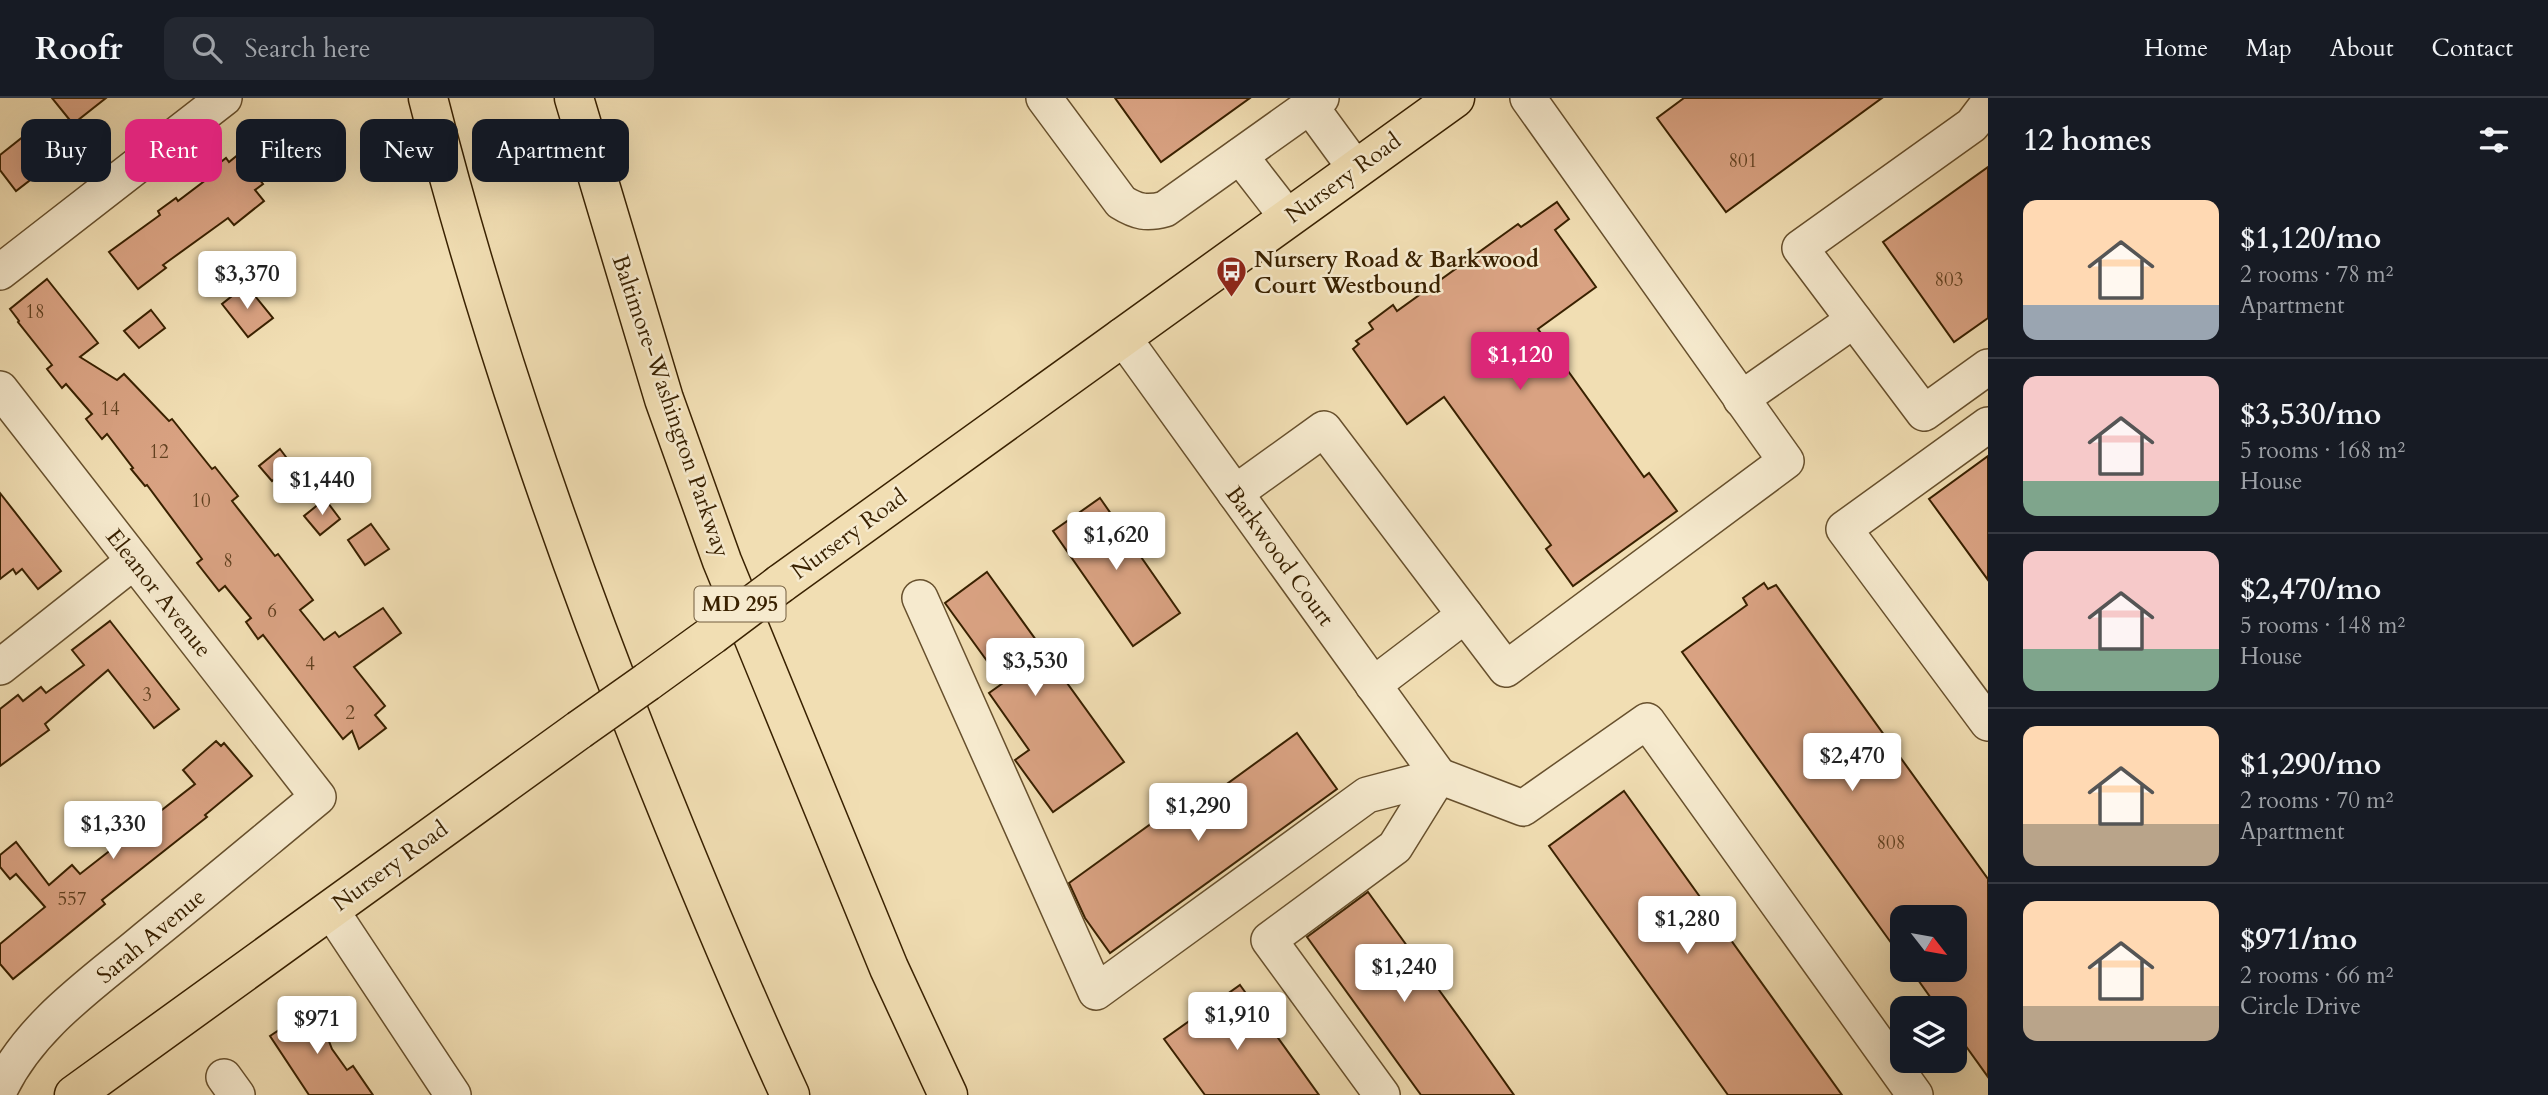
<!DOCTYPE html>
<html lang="en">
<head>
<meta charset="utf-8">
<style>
	body { margin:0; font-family:Cardo,serif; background:#242831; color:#f1f3f6; height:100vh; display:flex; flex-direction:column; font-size:26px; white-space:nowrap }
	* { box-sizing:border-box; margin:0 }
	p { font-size:23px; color:#9ea1a6 }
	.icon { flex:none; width:38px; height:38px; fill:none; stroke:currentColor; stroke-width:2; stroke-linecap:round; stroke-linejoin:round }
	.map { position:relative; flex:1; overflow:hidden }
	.drawer { display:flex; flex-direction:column; background:#171b24; width:560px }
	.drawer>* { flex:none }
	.hud { position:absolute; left:21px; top:21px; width:665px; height:63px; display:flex; gap:14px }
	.needle { width:46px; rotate:121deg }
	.fabs { position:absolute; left:1890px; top:807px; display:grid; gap:14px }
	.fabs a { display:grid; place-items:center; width:77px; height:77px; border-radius:14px; background:#171b24; box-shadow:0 7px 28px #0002; font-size:35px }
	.price { position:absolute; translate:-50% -60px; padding:0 16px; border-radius:7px; background:#fff; color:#222; font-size:23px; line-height:46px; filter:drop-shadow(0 2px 4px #0008) }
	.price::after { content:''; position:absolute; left:50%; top:42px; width:21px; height:16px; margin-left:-10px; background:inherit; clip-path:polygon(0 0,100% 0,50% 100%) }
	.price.current { background:#db2777; color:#fff }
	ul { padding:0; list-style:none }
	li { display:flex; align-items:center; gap:21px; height:175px; padding:0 35px }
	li+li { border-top:2px solid #363941 }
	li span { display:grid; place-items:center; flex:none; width:196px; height:140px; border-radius:14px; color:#555 }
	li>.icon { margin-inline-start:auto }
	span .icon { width:84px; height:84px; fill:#fffc; stroke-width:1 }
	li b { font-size:30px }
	h2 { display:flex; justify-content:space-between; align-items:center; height:84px; padding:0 35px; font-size:30px }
	.tag { padding:0 24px; border-radius:14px; background:#171b24; box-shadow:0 7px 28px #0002; font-size:24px; line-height:63px }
	.tag.current { background:#db2777; color:#fff }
	header { display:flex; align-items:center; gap:42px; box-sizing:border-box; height:98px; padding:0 35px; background:#171b24; border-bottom:2px solid #363941 }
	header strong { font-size:33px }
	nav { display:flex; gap:38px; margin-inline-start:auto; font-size:24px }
	.search { width:490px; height:63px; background:#242831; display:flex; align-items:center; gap:18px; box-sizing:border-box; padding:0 24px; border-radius:14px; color:#9ea1a6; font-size:26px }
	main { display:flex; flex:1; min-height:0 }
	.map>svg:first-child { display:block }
	.building { fill:#d9a282; stroke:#392100; stroke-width:2 }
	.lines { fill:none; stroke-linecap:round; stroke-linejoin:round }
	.minor-casing { stroke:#67502d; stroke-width:38 }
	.major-casing { stroke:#392100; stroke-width:41 }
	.highway-casing { stroke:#392100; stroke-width:41 }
	.minor { stroke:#f6eace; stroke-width:35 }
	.major { stroke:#f1deb3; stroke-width:38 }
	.highway { stroke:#f1deb3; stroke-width:38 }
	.major-bridge-casing { stroke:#392100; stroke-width:41; stroke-linecap:butt }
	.major-bridge { stroke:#f1deb3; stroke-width:38 }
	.labels { text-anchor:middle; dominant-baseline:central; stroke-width:5; stroke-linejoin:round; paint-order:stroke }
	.number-label { font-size:19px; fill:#614120 }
	.shield { fill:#f6eace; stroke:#725d3e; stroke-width:2 }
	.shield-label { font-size:21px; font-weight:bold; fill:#392100 }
	.street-label { font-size:23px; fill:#392100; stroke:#f6eace }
	.poi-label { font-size:23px; font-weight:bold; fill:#392100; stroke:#f6eace; text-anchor:start }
</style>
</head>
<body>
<header>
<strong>Roofr</strong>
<div class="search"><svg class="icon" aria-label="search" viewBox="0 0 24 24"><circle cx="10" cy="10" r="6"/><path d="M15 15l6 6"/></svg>Search here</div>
<nav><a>Home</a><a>Map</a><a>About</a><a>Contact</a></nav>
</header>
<main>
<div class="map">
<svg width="1988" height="997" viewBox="0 0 1988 997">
	<rect width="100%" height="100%" fill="#f1deb3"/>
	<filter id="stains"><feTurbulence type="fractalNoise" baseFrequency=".00286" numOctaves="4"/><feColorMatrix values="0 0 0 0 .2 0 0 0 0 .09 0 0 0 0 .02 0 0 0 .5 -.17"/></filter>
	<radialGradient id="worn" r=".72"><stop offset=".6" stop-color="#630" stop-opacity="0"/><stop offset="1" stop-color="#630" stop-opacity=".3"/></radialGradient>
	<g class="building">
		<path d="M52,0H106L73,26Z"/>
		<path d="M1115,0H1250L1161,64Z"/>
		<path d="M1684,0H1882L1726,114L1657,20Z"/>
		<path d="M24,38L47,69L16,93L0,72V57Z"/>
		<path d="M239,56L263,86L255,92L264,103L234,127L228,120L163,167L166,170L138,191L109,154L160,117L158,113L176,100L178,103L211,78L208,74L226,60L229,64Z"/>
		<path d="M1988,69V220L1954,244L1883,144Z"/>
		<path d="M1557,104L1569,121L1555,132L1596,189L1538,231L1644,379L1649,375L1677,413L1573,488L1546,451L1551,447L1444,299L1407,326L1353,251L1359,246L1356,243L1373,231L1369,225L1393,207L1397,213L1518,126L1521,129Z"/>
		<path d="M47,181L98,245L80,259L117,282L124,276L169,323L172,321L212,371L215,369L238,398L232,403L275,458L278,456L313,502L300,512L324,542L335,534L339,539L383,510L401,535L354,569L385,608L375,617L386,630L359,651L352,633L343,641L263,537L258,541L246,524L251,520L225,488L219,493L197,465L202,461L147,387L145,388L131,371L133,370L107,336L102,341L86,321L92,316L66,286L62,290L47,271L52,267L18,224L19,223L10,211Z"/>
		<path d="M246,187L273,220L248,239L222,206Z"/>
		<path d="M151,212L165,230L139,250L124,233Z"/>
		<path d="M280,351L292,367L272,383L259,368Z"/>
		<path d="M1988,358V482L1929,401Z"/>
		<path d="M0,395L61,473L38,491L22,471L16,476L13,471L0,481Z"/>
		<path d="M1100,400L1180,515L1133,548L1053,433Z"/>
		<path d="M325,401L340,421L320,437L304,418Z"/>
		<path d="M371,426L389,451L365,467L348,442Z"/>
		<path d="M987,474L1124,664L1053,714L1015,662L1029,652L989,595L1003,585L945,505Z"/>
		<path d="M1764,485L1768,491L1776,487L1988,781V979L1955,933V910H1938L1911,872H1955V819H1902V860L1682,554L1747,507L1743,500Z"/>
		<path d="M110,523L179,611L154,630L108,572L45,626L49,632L0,668V611L18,597L23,603L41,589L46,595L84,567L72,552Z"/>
		<path d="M1297,635L1337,691L1110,855L1085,820L1069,785L1177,707L1184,717Z"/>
		<path d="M216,643L221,648L224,645L252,678L205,717L207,719L102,802L105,806L13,881L0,866V846L45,809L16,776L10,781L0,769V757L16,744L49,787L72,767L80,776L195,686L183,672Z"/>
		<path d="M1624,693L1842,997H1728L1549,748Z"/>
		<path d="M1368,794L1468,932L1514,997H1421L1307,839Z"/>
		<path d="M1240,887L1319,997H1205L1164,941Z"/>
		<path d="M321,904L334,923L327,928L329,931L325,933L332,951L347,972L353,968L373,997H309L270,938Z"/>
	</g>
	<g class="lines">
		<defs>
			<g id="minor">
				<path d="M1044,0L1121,104C1137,114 1147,116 1165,111L1321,0"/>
				<path d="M1988,6L1972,27L1800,150L1924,315L1988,269"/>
				<path d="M1310,8L1356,71"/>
				<path d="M1240,58L1288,120"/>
				<path d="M0,174L224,0"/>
				<path d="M1122,238L1439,678"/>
				<path d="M0,291L318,699C261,746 205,793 148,839C95,884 31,926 0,991"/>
				<path d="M1741,301L1854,222"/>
				<path d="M1988,327L1844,431L1988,625"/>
				<path d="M1235,395L1324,331L1506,571L1786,363L1528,0"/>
				<path d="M920,500L1096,894L1367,697L1439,678L1523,710L1647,623L1915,997"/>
				<path d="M0,569L134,463"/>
				<path d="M1373,587L1465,517"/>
				<path d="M330,811L453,997"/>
				<path d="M224,979L237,997"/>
				<path d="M1382,997L1269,842L1395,749L1439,678"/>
			</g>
			<g id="major">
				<path d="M780,486L1455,0"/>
				<path d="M647,584L712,537"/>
				<path d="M74,997L579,632"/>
			</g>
			<g id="highway">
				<path d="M428,0C484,221 558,436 642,648C689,766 737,882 790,997"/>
				<path d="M574,0L664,301L722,463L889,870L948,997"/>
			</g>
		</defs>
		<use href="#minor" class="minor-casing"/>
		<use href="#major" class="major-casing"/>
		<use href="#highway" class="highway-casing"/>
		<use href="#minor" class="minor"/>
		<use href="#major" class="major"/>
		<use href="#highway" class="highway"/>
		<defs>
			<g id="major-bridge">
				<path d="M712,537L780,486"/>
				<path d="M579,632L647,584"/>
			</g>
		</defs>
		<use href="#major-bridge" class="major-bridge-casing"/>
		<use href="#major-bridge" class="major-bridge"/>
	</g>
	<defs>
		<symbol id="bus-pin" viewBox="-11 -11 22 30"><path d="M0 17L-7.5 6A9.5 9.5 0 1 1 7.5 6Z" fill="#8f2418" stroke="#f6eace"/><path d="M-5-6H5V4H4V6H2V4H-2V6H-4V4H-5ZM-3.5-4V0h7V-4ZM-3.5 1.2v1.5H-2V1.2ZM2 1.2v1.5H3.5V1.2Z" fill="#fff"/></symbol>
	</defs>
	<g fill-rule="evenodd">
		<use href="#bus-pin" x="1214" y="156" width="35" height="47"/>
	</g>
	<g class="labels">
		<g class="number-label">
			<text x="1743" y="63">801</text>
			<text x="1949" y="182">803</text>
			<text x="35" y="214">18</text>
			<text x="110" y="311">14</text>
			<text x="159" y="354">12</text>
			<text x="201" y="403">10</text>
			<text x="228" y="463">8</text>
			<text x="272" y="513">6</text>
			<text x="310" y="566">4</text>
			<text x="147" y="597">3</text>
			<text x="350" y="615">2</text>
			<text x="1891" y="745">808</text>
			<text x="72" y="801">557</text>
		</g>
		<rect class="shield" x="694.5" y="488.5" width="91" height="35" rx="5"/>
		<g class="shield-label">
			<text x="740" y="506">MD 295</text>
		</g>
		<g class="street-label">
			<text transform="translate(1343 80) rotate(-36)">Nursery Road</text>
			<text transform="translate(671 308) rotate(71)">Baltimore-Washington Parkway</text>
			<text transform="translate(849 436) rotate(-36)">Nursery Road</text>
			<text transform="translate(1280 458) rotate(54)">Barkwood Court</text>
			<text transform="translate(159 495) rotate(52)">Eleanor Avenue</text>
			<text transform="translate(390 768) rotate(-36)">Nursery Road</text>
			<text transform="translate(151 838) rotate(-40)">Sarah Avenue</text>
		</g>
		<g class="poi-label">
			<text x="1254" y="161">Nursery Road &amp; Barkwood<tspan x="1254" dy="26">Court Westbound</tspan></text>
		</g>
	</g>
	<rect width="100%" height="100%" filter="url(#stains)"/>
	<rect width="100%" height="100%" fill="url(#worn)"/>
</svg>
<div class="fabs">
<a><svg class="needle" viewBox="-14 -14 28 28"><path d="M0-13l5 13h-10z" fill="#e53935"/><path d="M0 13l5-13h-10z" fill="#9ea1a6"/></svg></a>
<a><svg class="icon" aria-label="layers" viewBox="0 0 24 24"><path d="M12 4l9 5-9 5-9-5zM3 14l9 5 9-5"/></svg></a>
</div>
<b class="price" style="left:247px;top:213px">$3,370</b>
<b class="price current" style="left:1520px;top:294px">$1,120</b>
<b class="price" style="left:322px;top:419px">$1,440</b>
<b class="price" style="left:1116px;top:474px">$1,620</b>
<b class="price" style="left:1035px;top:600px">$3,530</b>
<b class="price" style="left:1852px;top:695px">$2,470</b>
<b class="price" style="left:1198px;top:745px">$1,290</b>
<b class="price" style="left:113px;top:763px">$1,330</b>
<b class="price" style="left:1687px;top:858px">$1,280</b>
<b class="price" style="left:1404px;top:906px">$1,240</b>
<b class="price" style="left:1237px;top:954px">$1,910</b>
<b class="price" style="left:317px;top:958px">$971</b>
<div class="hud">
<a class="tag">Buy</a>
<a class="tag current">Rent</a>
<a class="tag">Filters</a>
<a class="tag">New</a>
<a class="tag">Apartment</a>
</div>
</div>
<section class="drawer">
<h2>12 homes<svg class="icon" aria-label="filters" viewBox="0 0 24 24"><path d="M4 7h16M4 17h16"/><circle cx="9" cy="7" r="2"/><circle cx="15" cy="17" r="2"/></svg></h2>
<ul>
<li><span style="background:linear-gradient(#ffd9b3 75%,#9aa5b1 0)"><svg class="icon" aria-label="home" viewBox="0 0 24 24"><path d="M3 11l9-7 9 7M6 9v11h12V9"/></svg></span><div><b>$1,120/mo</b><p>2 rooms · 78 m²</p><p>Apartment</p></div></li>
<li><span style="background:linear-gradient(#f6c9c9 75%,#7fa58c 0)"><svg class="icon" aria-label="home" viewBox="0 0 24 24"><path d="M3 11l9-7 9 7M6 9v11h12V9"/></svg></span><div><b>$3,530/mo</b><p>5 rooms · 168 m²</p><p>House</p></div></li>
<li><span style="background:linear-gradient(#f6c9c9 70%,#7fa58c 0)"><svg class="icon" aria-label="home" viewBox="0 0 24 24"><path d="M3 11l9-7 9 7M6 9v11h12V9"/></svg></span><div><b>$2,470/mo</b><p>5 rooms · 148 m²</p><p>House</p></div></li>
<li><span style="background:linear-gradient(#ffd9b3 70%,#b9a48a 0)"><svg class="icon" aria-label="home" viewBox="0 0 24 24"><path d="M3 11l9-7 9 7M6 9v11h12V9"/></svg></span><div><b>$1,290/mo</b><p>2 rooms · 70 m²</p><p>Apartment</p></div></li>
<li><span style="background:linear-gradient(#ffd9b3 75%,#b9a48a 0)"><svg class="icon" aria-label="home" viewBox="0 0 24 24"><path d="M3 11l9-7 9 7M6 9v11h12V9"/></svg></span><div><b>$971/mo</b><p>2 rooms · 66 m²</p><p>Circle Drive</p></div></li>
</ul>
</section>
</main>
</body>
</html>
